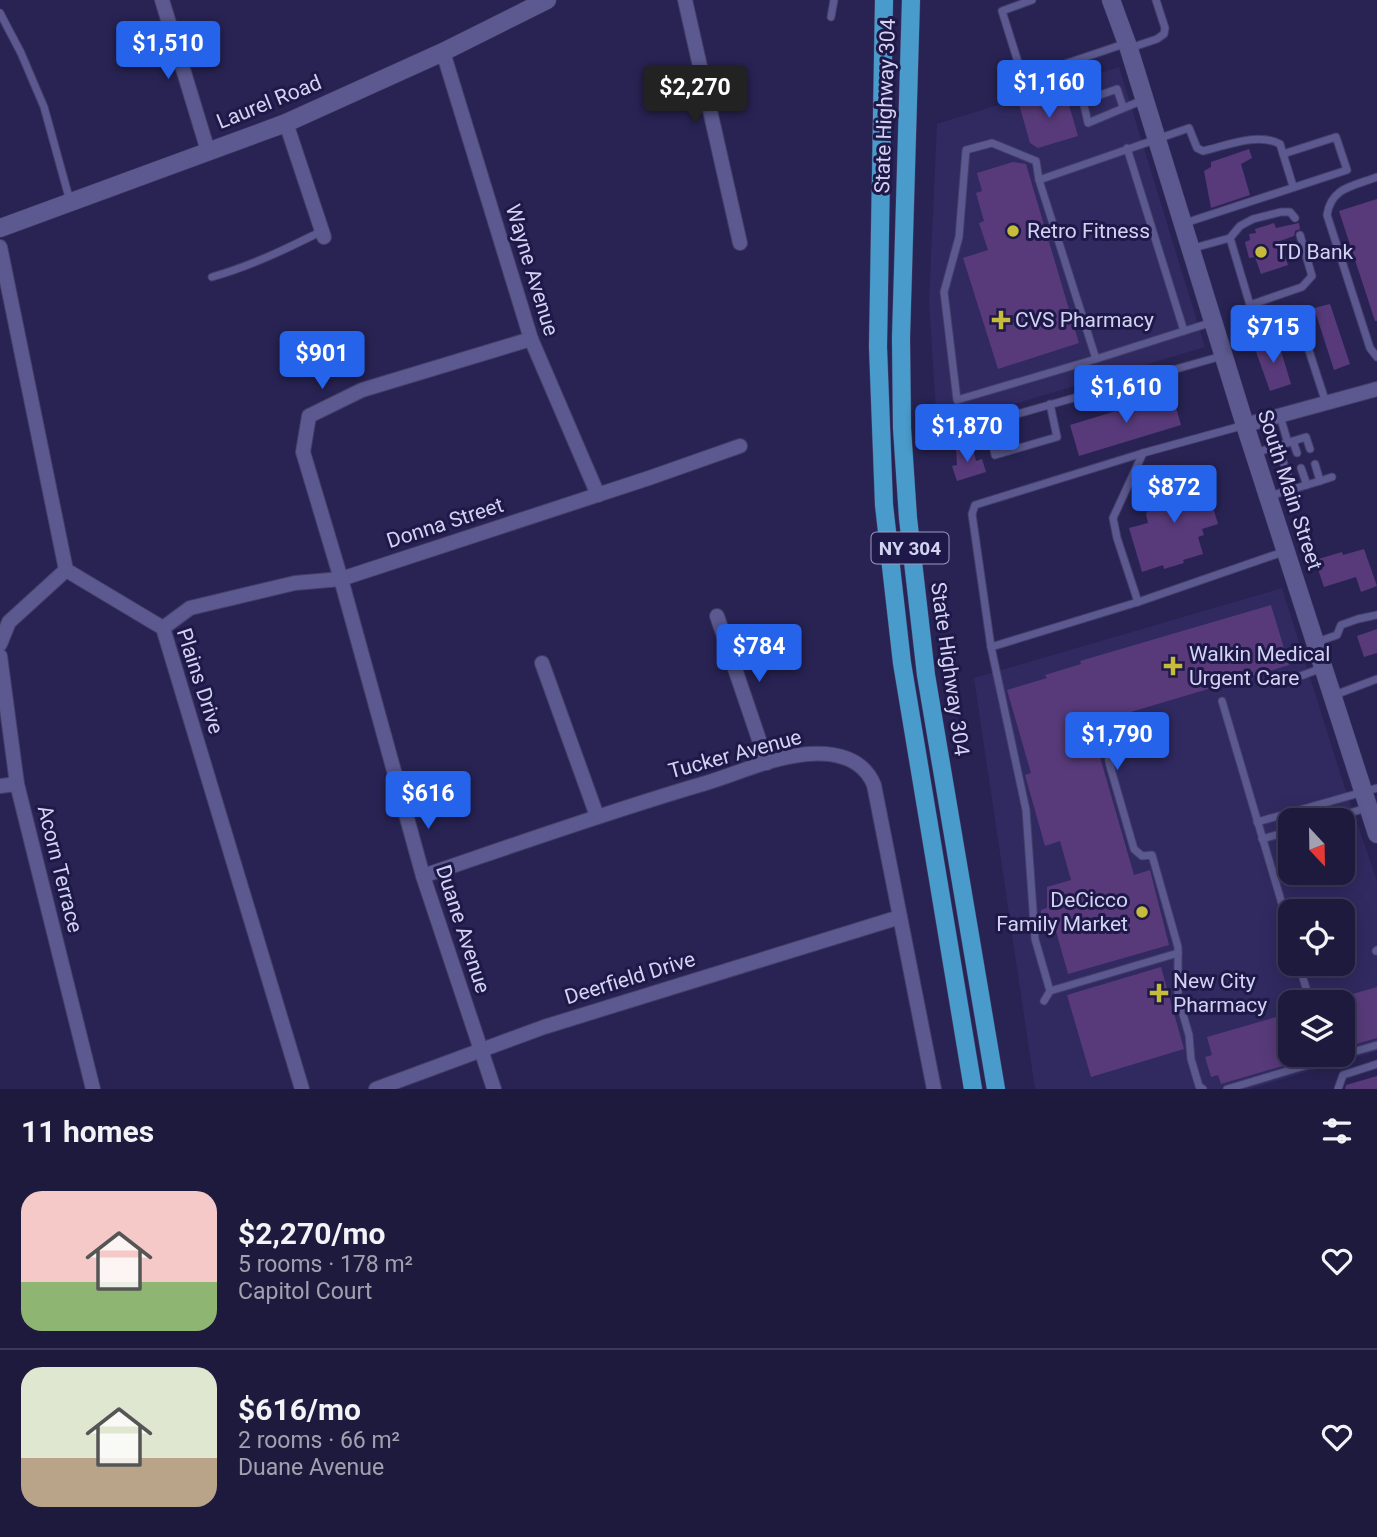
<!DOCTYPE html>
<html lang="en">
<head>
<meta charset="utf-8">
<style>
	body { margin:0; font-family:Roboto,sans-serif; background:#262345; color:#f1f3f6; height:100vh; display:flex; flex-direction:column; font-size:26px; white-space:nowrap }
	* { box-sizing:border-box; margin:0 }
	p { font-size:23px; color:#a1a1b0 }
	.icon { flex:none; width:38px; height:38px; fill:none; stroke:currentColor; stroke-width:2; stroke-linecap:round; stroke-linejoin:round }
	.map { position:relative; height:1089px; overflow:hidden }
	.panel { display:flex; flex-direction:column; background:#1e1a3e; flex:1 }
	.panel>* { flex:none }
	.needle { width:46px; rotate:158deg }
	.buttons { position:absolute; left:1278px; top:808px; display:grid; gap:14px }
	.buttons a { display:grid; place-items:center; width:77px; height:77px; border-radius:14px; background:#1e1a3e; box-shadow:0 4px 18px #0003,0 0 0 2px #3c3858; font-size:35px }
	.price { position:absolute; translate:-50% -60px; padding:0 16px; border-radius:7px; background:#2563eb; color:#fff; font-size:23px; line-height:46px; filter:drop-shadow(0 2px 4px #0008) }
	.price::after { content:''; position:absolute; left:50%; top:42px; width:21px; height:16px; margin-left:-10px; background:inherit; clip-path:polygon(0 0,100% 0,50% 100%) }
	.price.active { background:#222; color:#fff }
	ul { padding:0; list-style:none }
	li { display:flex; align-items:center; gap:21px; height:175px; padding:0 21px }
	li+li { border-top:2px solid #3c3858 }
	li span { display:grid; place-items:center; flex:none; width:196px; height:140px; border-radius:21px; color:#555 }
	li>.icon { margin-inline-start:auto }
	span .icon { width:84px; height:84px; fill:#fffc; stroke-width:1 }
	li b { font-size:30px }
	h2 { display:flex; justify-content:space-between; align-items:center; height:84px; padding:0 21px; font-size:30px }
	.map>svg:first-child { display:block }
	.built { fill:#302a61; fill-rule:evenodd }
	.building { fill:#583a7a }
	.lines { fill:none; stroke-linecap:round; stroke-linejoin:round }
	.service-casing { stroke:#443e68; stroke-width:9 }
	.minor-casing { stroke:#443e68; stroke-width:16 }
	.tertiary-casing { stroke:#443e68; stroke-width:19 }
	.primary-casing { stroke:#443e68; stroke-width:19 }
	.service { stroke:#5b598f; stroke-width:7 }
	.minor { stroke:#5b598f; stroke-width:14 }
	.tertiary { stroke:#5b598f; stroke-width:18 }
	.primary { stroke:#499bcb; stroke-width:18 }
	.poi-dot { fill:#c7bb3c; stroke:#1e1948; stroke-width:2.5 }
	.labels { text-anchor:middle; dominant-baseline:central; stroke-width:6; stroke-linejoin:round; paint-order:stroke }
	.shield { fill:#1e1948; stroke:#9c9bbf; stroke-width:2 }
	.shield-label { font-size:19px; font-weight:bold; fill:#d2d3f2 }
	.street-label { font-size:21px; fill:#d2d3f2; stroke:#1e1948 }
	.poi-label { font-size:21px; fill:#d2d3f2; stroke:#1e1948; text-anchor:start }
</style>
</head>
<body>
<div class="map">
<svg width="1377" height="1089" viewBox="0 0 1377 1089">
	<rect width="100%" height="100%" fill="#282353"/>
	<g class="built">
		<path d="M1119,67L1205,347L937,427L929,302L937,124Z"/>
		<path d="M1282,588L1342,779L1377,881V1051L1249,1089H1035L974,678ZM1290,821H1342V873H1290ZM1290,912H1342V964H1290ZM1290,1003H1342V1055H1290Z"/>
	</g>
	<g class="building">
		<path d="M1065,91L1078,136L1038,148L1030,143L1019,104Z"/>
		<path d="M1249,149L1252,158L1241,164L1250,195L1211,208L1204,171L1211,167V162Z"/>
		<path d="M1013,162L1026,164L1079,343L998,369L963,258L988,250L979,223L984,221L976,193L982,191L977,173Z"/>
		<path d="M1377,199V321H1375L1339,211Z"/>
		<path d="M1274,223L1276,228L1299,223L1300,229L1295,231L1294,236L1280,241L1288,265L1261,274L1255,257L1249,258L1245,242L1250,240L1249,234L1256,233L1255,229Z"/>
		<path d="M1330,304L1350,364L1334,370L1314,308Z"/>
		<path d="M1278,341L1291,384L1270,391L1254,346Z"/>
		<path d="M1172,394L1181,425L1079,456L1070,425Z"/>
		<path d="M967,445L970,453L974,452L976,461L982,459L986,472L957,481L952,466L957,465L956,448Z"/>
		<path d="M1203,475L1218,524L1202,529L1204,535L1198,537L1203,554L1183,560L1184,563L1164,569L1163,565L1142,572L1129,528L1148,523L1146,514L1161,488Z"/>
		<path d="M1364,549L1377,586L1361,592L1356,577L1324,587L1315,560L1342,552L1343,555Z"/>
		<path d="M1271,605L1289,665L1104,720L1107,732L1094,736L1134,875L1150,870L1169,945L1068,974L1054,924L1040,922L1041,910L1047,908V887L1071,880L1060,841L1045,846L1025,775L1031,773L1007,690L1047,678L1045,675L1081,664L1080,661Z"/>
		<path d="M1377,629V653L1364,657L1357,636Z"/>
		<path d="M1161,967L1184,1049L1091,1077L1067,995Z"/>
		<path d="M1377,987V1038L1342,1048V997Z"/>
		<path d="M1290,1013V1055H1309L1310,1058L1221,1084L1218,1075L1211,1077L1205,1057L1212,1055L1207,1037Z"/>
		<path d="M1377,1076V1089H1345L1346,1085Z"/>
	</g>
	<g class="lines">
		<defs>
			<g id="service">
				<path d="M1032,0L1002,11L1023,78L1127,43"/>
				<path d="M0,13L21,53L44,107L70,201"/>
				<path d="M831,17L834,0"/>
				<path d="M1130,48L1157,39L1164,34L1165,28L1156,0"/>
				<path d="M1123,107L1117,89L1083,101L1088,123L1143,100"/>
				<path d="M1127,148L1184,331L1096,359L1039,180L1189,128L1197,148L1203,151C1226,146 1257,132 1280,144L1293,186"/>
				<path d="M1377,177C1354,186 1331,187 1327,215L1370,348L1377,357"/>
				<path d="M1039,180L1036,161L992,143L966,150L959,237L944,292L957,400L1096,359"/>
				<path d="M1182,224L1347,170L1336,137L1283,154"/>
				<path d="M1230,238L1250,305L1302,287L1312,276L1300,235"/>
				<path d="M1190,249L1230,238L1240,226L1253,219L1281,212H1290L1295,218"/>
				<path d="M212,277C251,266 286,249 322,231"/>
				<path d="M1300,323L1326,403"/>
				<path d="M1184,331L1213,322"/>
				<path d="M1050,404L1057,437L995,455L989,422L1222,356"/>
				<path d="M1280,416L1288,443"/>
				<path d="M1245,425L1143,453L975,505L972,514L991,647L1138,602L1286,551"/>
				<path d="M1293,441L1297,453"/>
				<path d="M1278,446L1292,489"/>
				<path d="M1255,453L1306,437L1310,449"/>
				<path d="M1301,468L1307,485"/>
				<path d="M1320,481L1332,477"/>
				<path d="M1270,496L1320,481L1315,464"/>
				<path d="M1138,602L1117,538L1113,518L1143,453"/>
				<path d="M1317,642L1337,635L1341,625L1358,619L1377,615"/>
				<path d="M991,647L1026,810L1035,939L1050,991"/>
				<path d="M1290,680L1322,668"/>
				<path d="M1332,696L1377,679"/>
				<path d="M1222,701L1290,931"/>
				<path d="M1119,732C1109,739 1107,755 1110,766L1134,849L1142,856L1152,855L1178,947V997L1189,1035L1191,1059L1199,1086L1203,1089"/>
				<path d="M1324,821L1366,808"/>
				<path d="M1257,822L1377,788"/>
				<path d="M1262,839L1290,831"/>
				<path d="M1376,951L1377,950"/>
				<path d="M1303,978L1309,998"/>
				<path d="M1044,1001L1050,991L1178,953"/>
				<path d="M1342,1055L1377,1045"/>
				<path d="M1227,1089L1341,1055"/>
				<path d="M1338,1089L1343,1075L1377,1064"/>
			</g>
			<g id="minor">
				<path d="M162,0L208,151"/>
				<path d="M685,0L740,243"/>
				<path d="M443,52L531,339L598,495"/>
				<path d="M286,123L324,237"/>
				<path d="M0,247L66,570L163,628L302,1089"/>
				<path d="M1245,425L1377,389"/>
				<path d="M717,616L767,763"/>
				<path d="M163,628L190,608L295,583L341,579L649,478L740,446"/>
				<path d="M0,644L9,622L66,570"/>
				<path d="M0,656L17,784L93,1089"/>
				<path d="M542,663L597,816"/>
				<path d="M0,786L17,784"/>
				<path d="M423,876C517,844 610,811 706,783C739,773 772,757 808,754C835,752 863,758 874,785L934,1089"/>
				<path d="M376,1089L544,1027L900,917"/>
				<path d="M494,1089L423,876L341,579L303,452L309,416L362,390L531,339"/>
			</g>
			<g id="tertiary">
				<path d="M1111,0L1129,49L1245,425L1377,834"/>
				<path d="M0,228L286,123L443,52L547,0"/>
			</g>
			<g id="primary">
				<path d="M884,0L878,347L884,505L902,663L973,1089"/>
				<path d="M911,0L901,338L902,428L908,518L926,675L996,1089"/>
			</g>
		</defs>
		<use href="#service" class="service-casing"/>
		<use href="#minor" class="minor-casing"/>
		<use href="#tertiary" class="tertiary-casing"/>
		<use href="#primary" class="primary-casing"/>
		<use href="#service" class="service"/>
		<use href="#minor" class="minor"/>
		<use href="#tertiary" class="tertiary"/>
		<use href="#primary" class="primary"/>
	</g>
	<g class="poi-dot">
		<circle cx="1013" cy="231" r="7"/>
		<circle cx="1261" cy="252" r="7"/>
		<path d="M997.5 309.5h7v7h7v7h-7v7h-7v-7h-7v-7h7z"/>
		<path d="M1169.5 655.5h7v7h7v7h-7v7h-7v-7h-7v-7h7z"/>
		<circle cx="1142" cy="912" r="7"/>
		<path d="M1155.5 982.5h7v7h7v7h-7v7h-7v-7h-7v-7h7z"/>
	</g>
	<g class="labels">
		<rect class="shield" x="871.5" y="532.5" width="77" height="31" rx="5"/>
		<g class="shield-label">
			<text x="910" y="548">NY 304</text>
		</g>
		<g class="street-label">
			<text transform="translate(269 102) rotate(-22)">Laurel Road</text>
			<text transform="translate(885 106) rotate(-88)">State Highway 304</text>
			<text transform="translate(532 270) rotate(73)">Wayne Avenue</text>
			<text transform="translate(1290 490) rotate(72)">South Main Street</text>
			<text transform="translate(445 523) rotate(-18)">Donna Street</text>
			<text transform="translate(950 669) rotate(82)">State Highway 304</text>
			<text transform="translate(200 681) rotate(72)">Plains Drive</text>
			<text transform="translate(735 754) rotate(-15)">Tucker Avenue</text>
			<text transform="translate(60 869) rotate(76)">Acorn Terrace</text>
			<text transform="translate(463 929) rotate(72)">Duane Avenue</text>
			<text transform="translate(630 978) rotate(-17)">Deerfield Drive</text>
		</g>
		<g class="poi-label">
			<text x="1027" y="231">Retro Fitness</text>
			<text x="1275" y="252">TD Bank</text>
			<text x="1015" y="320">CVS Pharmacy</text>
			<text x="1189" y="654">Walkin Medical<tspan x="1189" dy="24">Urgent Care</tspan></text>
			<text x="1128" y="900" text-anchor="end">DeCicco<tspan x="1128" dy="24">Family Market</tspan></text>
			<text x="1173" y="981">New City<tspan x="1173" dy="24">Pharmacy</tspan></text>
		</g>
	</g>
</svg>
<div class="buttons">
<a><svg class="needle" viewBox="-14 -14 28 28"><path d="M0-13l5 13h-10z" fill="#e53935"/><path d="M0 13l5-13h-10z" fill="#a1a1b0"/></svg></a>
<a><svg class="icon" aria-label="locate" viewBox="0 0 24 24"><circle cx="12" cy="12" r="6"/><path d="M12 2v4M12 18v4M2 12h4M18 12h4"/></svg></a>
<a><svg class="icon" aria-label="layers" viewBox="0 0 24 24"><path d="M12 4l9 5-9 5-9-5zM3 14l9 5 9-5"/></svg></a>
</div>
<b class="price" style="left:168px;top:81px">$1,510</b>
<b class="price" style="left:1049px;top:120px">$1,160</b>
<b class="price active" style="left:695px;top:125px">$2,270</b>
<b class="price" style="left:1273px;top:365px">$715</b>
<b class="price" style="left:322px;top:391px">$901</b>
<b class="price" style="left:1126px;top:425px">$1,610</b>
<b class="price" style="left:967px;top:464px">$1,870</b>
<b class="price" style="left:1174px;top:525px">$872</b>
<b class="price" style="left:759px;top:684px">$784</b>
<b class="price" style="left:1117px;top:772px">$1,790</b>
<b class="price" style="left:428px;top:831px">$616</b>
</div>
<section class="panel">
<h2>11 homes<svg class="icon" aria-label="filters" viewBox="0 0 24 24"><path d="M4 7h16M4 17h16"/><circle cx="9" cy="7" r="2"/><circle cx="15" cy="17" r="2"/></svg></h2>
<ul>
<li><span style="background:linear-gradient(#f6c9c9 65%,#8fb573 0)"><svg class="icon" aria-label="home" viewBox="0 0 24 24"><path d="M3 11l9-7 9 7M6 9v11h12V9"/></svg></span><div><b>$2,270/mo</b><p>5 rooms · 178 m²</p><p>Capitol Court</p></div><svg class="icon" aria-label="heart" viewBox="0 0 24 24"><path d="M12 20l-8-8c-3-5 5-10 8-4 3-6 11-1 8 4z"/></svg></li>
<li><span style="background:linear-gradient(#dfe7d0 65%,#b9a48a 0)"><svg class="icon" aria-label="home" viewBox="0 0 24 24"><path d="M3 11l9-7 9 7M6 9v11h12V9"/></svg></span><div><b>$616/mo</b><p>2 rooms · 66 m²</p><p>Duane Avenue</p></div><svg class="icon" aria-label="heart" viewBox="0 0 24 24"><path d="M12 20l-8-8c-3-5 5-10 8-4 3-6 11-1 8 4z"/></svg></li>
</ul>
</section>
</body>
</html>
